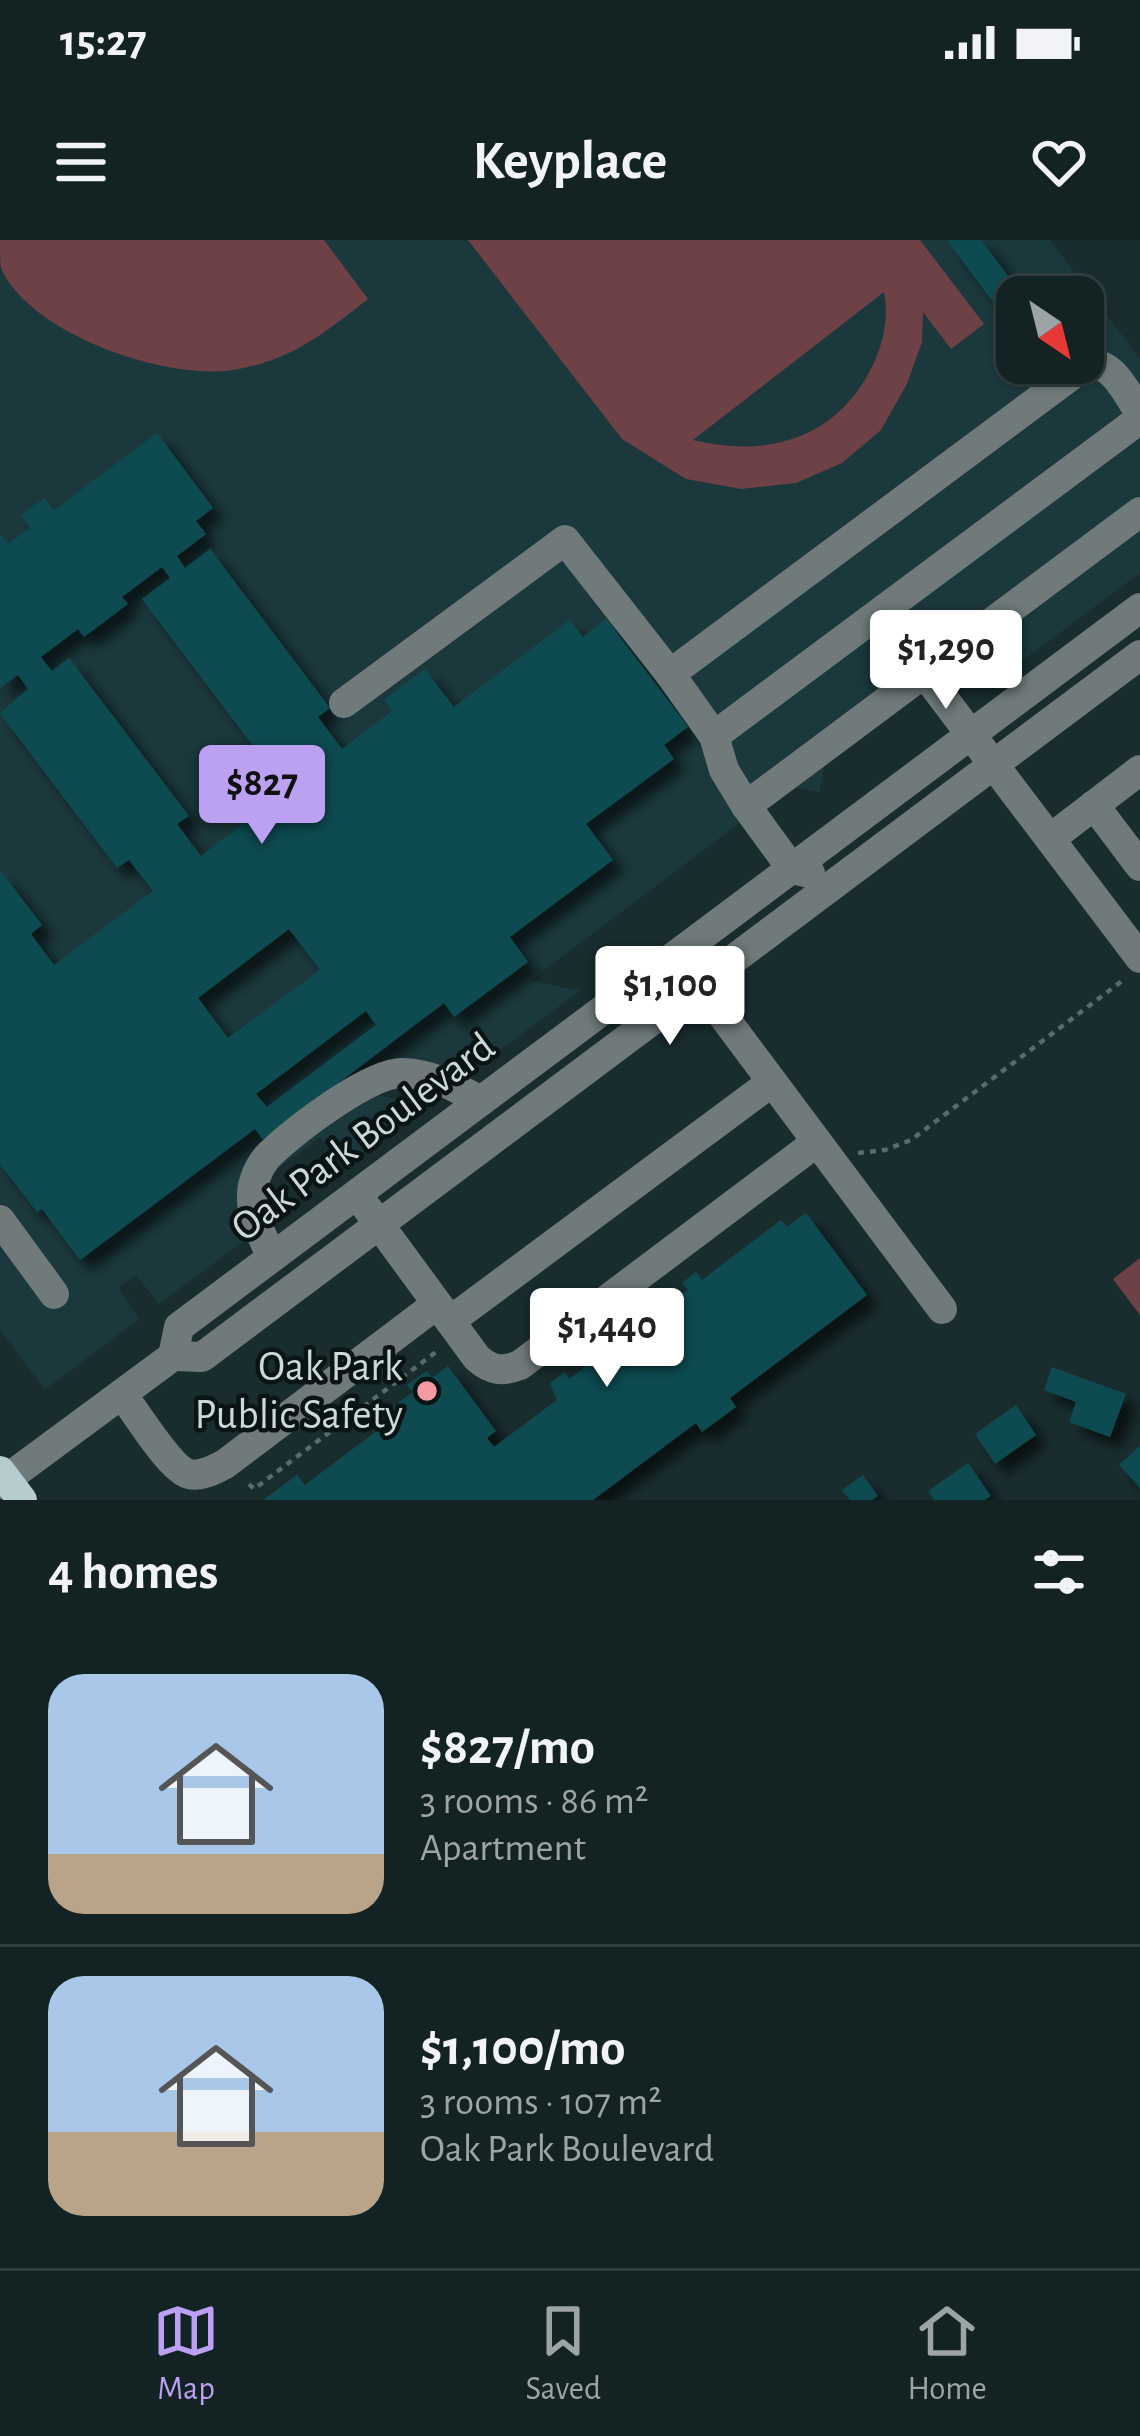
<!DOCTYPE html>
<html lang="en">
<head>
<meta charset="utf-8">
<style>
	body { margin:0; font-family:"Alegreya Sans",sans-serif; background:#1c2a2b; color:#f1f3f6; height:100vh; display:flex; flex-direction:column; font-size:45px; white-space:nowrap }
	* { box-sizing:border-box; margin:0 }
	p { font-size:39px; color:#9da4a6 }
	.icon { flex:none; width:66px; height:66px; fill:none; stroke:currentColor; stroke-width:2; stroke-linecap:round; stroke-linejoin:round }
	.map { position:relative; height:1260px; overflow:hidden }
	.side { display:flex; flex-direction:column; background:#132223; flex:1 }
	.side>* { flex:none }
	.needle { width:78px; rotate:145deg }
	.controls { position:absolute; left:996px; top:36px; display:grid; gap:24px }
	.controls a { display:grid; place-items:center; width:108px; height:108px; border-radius:24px; background:#132223; box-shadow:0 3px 9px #0004,0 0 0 3px #323f41; font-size:60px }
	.price { position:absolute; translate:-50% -102px; padding:0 27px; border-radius:12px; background:#fff; color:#222; font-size:39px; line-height:78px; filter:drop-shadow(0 3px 6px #0008) }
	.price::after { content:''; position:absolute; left:50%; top:72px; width:36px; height:27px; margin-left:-18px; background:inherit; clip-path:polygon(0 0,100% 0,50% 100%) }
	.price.on { background:#bca0f2; color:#111 }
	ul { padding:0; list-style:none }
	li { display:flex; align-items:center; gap:36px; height:300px; padding:0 48px }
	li+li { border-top:3px solid #323f41 }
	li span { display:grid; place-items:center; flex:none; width:336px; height:240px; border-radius:36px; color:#555 }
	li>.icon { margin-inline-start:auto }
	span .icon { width:144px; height:144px; fill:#fffc; stroke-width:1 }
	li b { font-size:51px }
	h2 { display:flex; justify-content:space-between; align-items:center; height:144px; padding:0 48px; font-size:51px }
	.status { display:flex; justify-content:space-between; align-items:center; height:84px; padding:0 60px; background:#132223; direction:ltr }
	.status svg { height:33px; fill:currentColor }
	header { display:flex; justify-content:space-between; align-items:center; height:156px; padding:0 48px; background:#132223; font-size:54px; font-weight:600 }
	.tabs { display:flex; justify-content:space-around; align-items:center; height:168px; border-top:3px solid #323f41; background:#132223; font-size:33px; color:#9da4a6 }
	.tabs a { display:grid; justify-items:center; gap:6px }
	.tabs .on { color:#bca0f2 }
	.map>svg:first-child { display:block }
	.built { fill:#1b383c; fill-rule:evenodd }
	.green { fill:#6e4146; fill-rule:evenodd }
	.building { fill:#114c51; fill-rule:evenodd; filter:url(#shadow) }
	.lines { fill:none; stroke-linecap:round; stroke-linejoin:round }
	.path { stroke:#596b6c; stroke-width:4.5; stroke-dasharray:6 6; stroke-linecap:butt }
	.minor { stroke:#707a7b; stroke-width:30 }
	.major { stroke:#b7ccce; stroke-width:30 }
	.poi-dot { fill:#f49aa4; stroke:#0b1415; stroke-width:4.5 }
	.labels { text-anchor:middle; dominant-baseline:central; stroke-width:9; stroke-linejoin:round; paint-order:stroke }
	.street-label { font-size:42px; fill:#ccd8d9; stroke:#0b1415 }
	.poi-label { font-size:42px; fill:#ccd8d9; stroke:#0b1415; text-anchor:end }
</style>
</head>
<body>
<div class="status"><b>15:27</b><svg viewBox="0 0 49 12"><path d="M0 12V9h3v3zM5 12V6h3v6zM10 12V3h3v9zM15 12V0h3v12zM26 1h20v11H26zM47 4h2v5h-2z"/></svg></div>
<header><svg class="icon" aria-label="menu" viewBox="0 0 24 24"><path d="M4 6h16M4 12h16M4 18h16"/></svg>Keyplace<svg class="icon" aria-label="heart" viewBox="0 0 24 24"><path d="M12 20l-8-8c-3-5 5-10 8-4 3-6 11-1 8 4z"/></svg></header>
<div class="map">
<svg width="1140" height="1260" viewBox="0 0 1140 1260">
	<defs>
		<filter id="shadow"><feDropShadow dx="11" dy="11" stdDeviation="6" flood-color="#0009"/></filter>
	</defs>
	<rect width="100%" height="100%" fill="#192d2f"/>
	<path class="built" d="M0,0H1050L1140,119V333L993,443L941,432L826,518L819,552L789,546L531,740L580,751L452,846L402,836L378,855L427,865L343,927L320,897L264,939L286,970L159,1064L136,1035L118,1048L139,1079L45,1150L0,1090ZM1017,57H1083V123H1017Z"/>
	<g class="green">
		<path d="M0,0H324L368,59C326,92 293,119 239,129C171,143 30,95 1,28C0,20 0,8 0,0Z"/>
		<path d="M468,0H920L984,84L951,109L923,72L922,102L907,144L881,190L842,223L796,243L741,249L686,239L622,199ZM884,52C895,105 856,174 803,195C767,210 731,209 693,200Z"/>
		<path d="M1140,1018V1075L1113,1039Z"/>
	</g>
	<g class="building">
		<path d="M947,0H981L1024,57H1017L1001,73Z"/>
		<path d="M157,193L213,268L196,281L206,294L177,316L185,328L210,309L330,468L318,477L342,509L392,471L384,460L425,429L454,467L570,380L583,397L606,379L688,487L664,505L674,519L586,584L613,620L510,697L528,722L454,777L444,763L263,900L255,889L80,1020L42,969L37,972L0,924V630L42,685L31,694L54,725L153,651L129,620L117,628L0,473L28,449L18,435L0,448V293L8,304L30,288L21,275L44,258L54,270ZM162,327L170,338L142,359L263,519L275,510L299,541L201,616L177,584L189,576L69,418L52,431L41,417L78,389L84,397L128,364L122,357ZM289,689L320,730L228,798L198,758ZM366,771L376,785L267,867L256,854Z"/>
		<path d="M806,973L867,1055L730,1158L736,1167L702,1192L696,1183L593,1260H263L297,1235L305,1245L390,1181L384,1173L413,1152L407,1145L427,1131L432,1138L448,1126L496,1191L487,1198L494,1207L557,1160L550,1143L565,1132L569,1139L688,1050L682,1043L696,1032L702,1040L781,980L787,987Z"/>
		<path d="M1052,1127L1126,1154L1110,1197L1069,1182L1076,1162L1044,1150Z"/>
		<path d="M1016,1165L1036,1195L995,1224L975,1194Z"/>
		<path d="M1140,1206V1248L1119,1225Z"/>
		<path d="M968,1223L991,1256L985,1260H934L928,1251Z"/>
		<path d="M863,1235L878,1256L872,1260H850L842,1250Z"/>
	</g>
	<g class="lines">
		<g class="path">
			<path d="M858,913L885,910L911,900L1126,738"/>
			<path d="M249,1244L254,1249L436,1112"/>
		</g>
		<g class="minor">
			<path d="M925,434L1140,718"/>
			<path d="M344,463L565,300L670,434"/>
			<path d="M714,496L1140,179"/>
			<path d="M1094,565L1140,626"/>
			<path d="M746,566L1140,272"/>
			<path d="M1050,599L1140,530"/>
			<path d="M810,633L792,629L746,566L724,530L714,496L670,434L1084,126C1112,117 1126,153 1140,173"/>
			<path d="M688,729L942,1069"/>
			<path d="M367,968L477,1118C492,1131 502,1132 520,1125L817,902"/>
			<path d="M0,980L54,1054"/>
			<path d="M272,1017C263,998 251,977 252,956C252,941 260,924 270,914C295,890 370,832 403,833C433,834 455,847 481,861"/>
			<path d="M450,1081L772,842"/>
			<path d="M173,1116L179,1087L1140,368"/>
			<path d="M122,1154C135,1171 170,1229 189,1234C201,1237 214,1230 225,1224L437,1064"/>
			<path d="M0,1244L173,1116L202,1117L1140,415"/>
		</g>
		<path class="major" d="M0,1231L22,1260"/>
	</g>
	<circle class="poi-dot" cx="427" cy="1151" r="12"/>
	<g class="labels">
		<g class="street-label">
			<text transform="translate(363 897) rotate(-37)">Oak Park Boulevard</text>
		</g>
		<g class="poi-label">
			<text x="403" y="1127">Oak Park<tspan x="403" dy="48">Public Safety</tspan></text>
		</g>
	</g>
</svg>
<div class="controls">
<a><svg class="needle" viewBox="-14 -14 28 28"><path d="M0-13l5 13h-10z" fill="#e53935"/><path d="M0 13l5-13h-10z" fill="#9da4a6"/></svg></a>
</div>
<b class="price" style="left:946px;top:472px">$1,290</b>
<b class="price on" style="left:262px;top:607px">$827</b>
<b class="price" style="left:670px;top:808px">$1,100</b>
<b class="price" style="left:607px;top:1150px">$1,440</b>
</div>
<section class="side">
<h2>4 homes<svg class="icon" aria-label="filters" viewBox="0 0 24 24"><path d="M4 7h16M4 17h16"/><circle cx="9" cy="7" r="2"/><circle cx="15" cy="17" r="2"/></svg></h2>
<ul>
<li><span style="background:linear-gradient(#a9c7e8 75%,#b9a48a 0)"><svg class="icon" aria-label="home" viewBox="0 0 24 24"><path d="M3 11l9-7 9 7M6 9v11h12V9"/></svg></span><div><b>$827/mo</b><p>3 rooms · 86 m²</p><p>Apartment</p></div></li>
<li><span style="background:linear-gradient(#a9c7e8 65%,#b9a48a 0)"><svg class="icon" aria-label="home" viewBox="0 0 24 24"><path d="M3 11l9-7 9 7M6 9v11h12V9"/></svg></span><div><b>$1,100/mo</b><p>3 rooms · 107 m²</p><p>Oak Park Boulevard</p></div></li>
</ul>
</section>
<nav class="tabs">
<a class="on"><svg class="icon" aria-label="map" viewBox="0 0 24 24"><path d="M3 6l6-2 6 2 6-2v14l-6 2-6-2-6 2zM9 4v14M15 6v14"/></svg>Map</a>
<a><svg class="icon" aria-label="saved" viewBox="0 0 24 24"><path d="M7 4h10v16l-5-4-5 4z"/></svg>Saved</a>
<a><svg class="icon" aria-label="home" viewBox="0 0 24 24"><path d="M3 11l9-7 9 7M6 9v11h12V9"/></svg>Home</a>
</nav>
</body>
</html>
